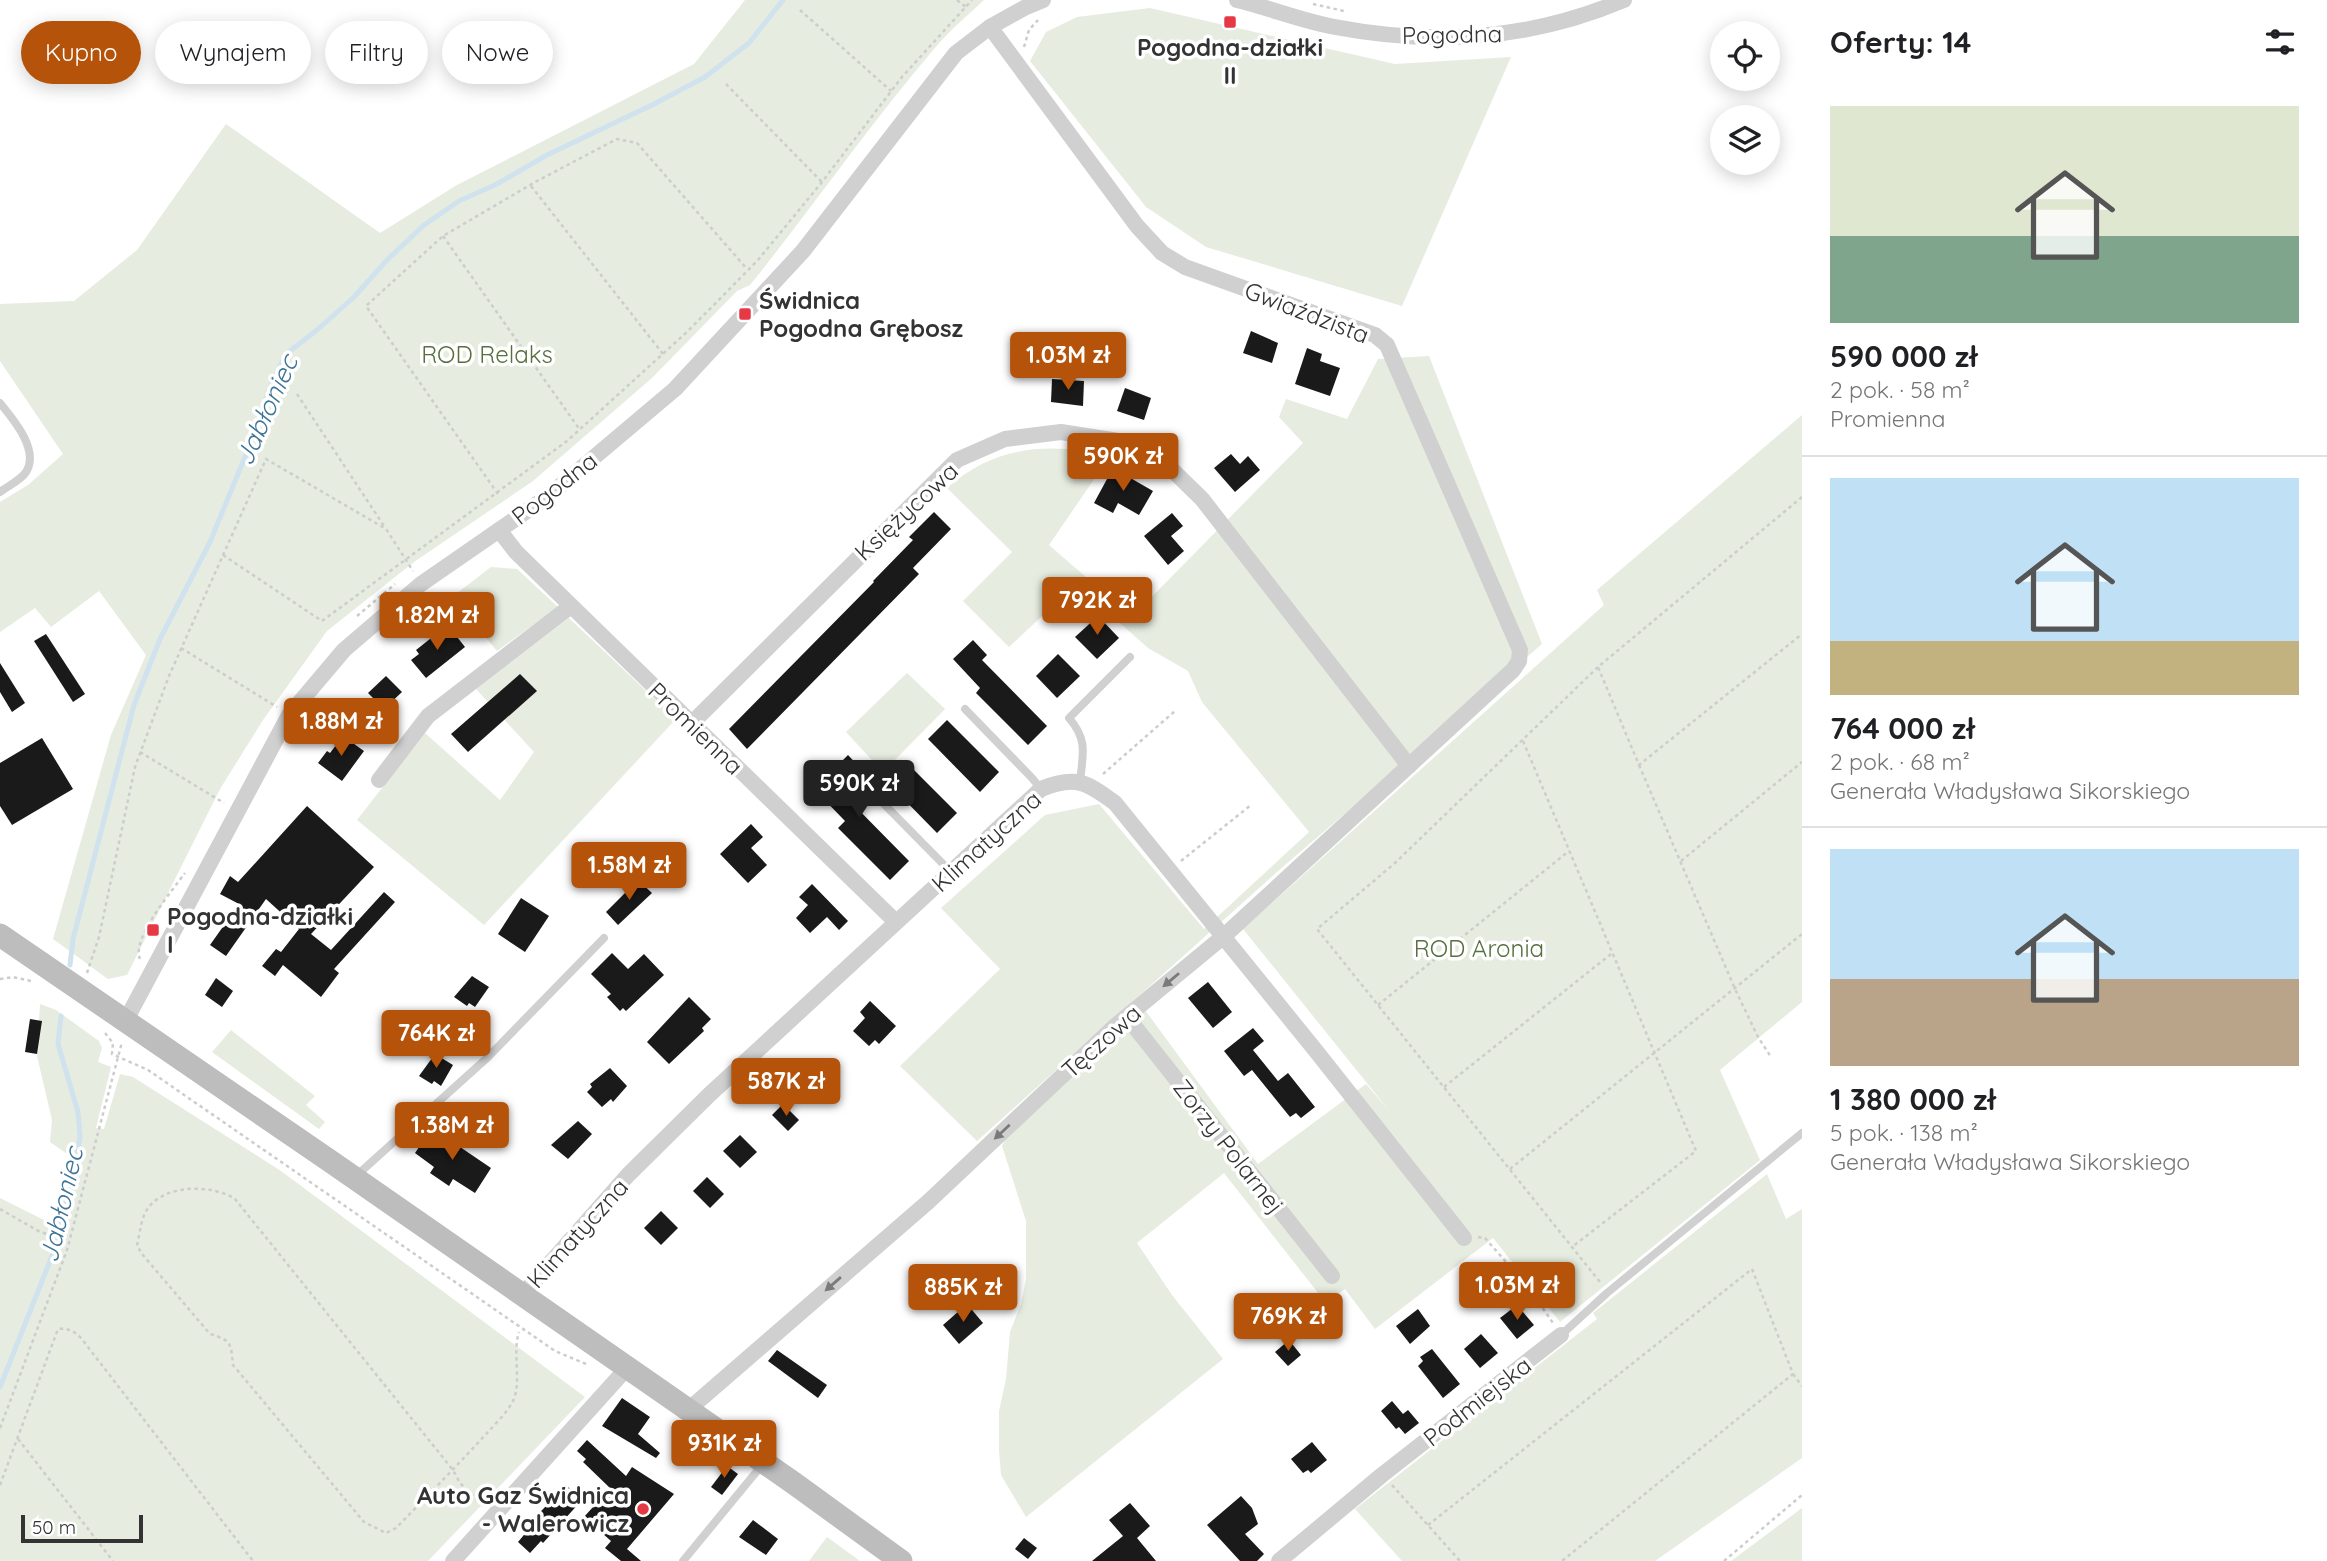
<!DOCTYPE html>
<html lang="pl">
<head>
<meta charset="utf-8">
<style>
	body { margin:0; font-family:Quicksand,sans-serif; background:#f6f6f6; color:#202124; height:100vh; display:flex; flex-direction:column; font-size:26px; white-space:nowrap }
	* { box-sizing:border-box; margin:0 }
	p { font-size:23px; color:#757577 }
	.icon { flex:none; width:38px; height:38px; fill:none; stroke:currentColor; stroke-width:2; stroke-linecap:round; stroke-linejoin:round }
	.map { position:relative; flex:1; overflow:hidden }
	.sheet { display:flex; flex-direction:column; background:#fff; width:525px }
	.sheet>* { flex:none }
	.top-card { position:absolute; left:21px; top:21px; width:665px; height:63px; display:flex; gap:14px }
	.buttons { position:absolute; left:1710px; top:21px; display:grid; gap:14px }
	.buttons a { display:grid; place-items:center; width:70px; height:70px; border-radius:50%; background:#fff; box-shadow:0 4px 18px #0003; font-size:35px }
	.scale { position:absolute; left:21px; bottom:18px; width:122px; box-sizing:border-box; padding-left:7px; border:4px solid #333; border-top:0; font-size:19px; line-height:24px; white-space:nowrap; color:#333; -webkit-text-stroke:5px #fff; paint-order:stroke }
	.price { position:absolute; translate:-50% -60px; padding:0 16px; border-radius:7px; background:#b45309; color:#fff; font-size:23px; line-height:46px; filter:drop-shadow(0 2px 4px #0008) }
	.price::after { content:''; position:absolute; left:50%; top:42px; width:21px; height:16px; margin-left:-10px; background:inherit; clip-path:polygon(0 0,100% 0,50% 100%) }
	.price.active { background:#222; color:#fff }
	ul { padding:0; list-style:none }
	li { display:grid; align-content:center; gap:14px; height:371px; padding:0 28px }
	li+li { border-top:2px solid #e0e0e0 }
	li span { display:grid; place-items:center; height:217px; border-radius:0px; color:#555 }
	li>.icon { margin-inline-start:auto }
	span .icon { width:126px; height:126px; fill:#fffc; stroke-width:1 }
	li b { font-size:30px }
	h2 { display:flex; justify-content:space-between; align-items:center; height:84px; padding:0 28px; font-size:30px }
	.chip { padding:0 24px; border-radius:32px; background:#fff; box-shadow:0 4px 18px #0003; font-size:24px; line-height:63px }
	.chip.active { background:#b45309; color:#fff }
	main { display:flex; flex:1; min-height:0 }
	.map>svg:first-child { display:block }
	.green { fill:#e6ecdf }
	.lines { fill:none; stroke-linecap:round; stroke-linejoin:round }
	.stream { stroke:#cfe2ee; stroke-width:5 }
	.building { fill:#1a1a1a }
	.path { stroke:#cdcdcd; stroke-width:2.5; stroke-dasharray:3.5 3.5; stroke-linecap:butt }
	.lane { stroke:#d0d0d0; stroke-width:8 }
	.street { stroke:#d0d0d0; stroke-width:16 }
	.secondary { stroke:#bdbdbd; stroke-width:23 }
	.oneway { fill:#7a7a7a }
	.poi-dot { fill:#e63946; stroke:#fff; stroke-width:2.5 }
	.labels { text-anchor:middle; dominant-baseline:central; stroke-width:7; stroke-linejoin:round; paint-order:stroke }
	.street-label { font-size:24px; fill:#333; stroke:#fff }
	.poi-label { font-size:24px; font-weight:bold; fill:#333; stroke:#fff; text-anchor:start }
	.park-label { font-size:24px; fill:#56703f; stroke:#fff }
	.water-label { font-size:26px; font-style:italic; fill:#3f7597; stroke:#fff }
</style>
</head>
<body>
<main>
<div class="map">
<svg width="1802" height="1561" viewBox="0 0 1802 1561">
	<rect width="100%" height="100%" fill="#fff"/>
	<g class="green">
		<path d="M745,0H984C967,16 949,31 934,49C869,125 813,207 750,285L737,291L652,378L533,481L414,562L327,631L263,720L220,789L127,975L108,979L53,939L111,735L146,655L99,591L51,627L35,608L0,632V502L28,485L63,454L0,361V304L74,301L137,250L226,124L380,233L457,185L694,64Z"/>
		<path d="M1150,8L1395,64L1511,57L1402,306L1206,247L1146,207L1030,61L1046,32L1077,17Z"/>
		<path d="M1429,356L1542,644L1278,871L977,1141L900,1066L1000,969L941,908L1045,815L1099,804L1204,929L1309,832L1202,702L1188,671L1148,648L1076,584L1009,647L963,601L1012,552L947,488C995,445 1050,442 1110,456L1049,545L1132,617L1303,443L1279,417L1286,399L1347,419L1378,359Z"/>
		<path d="M1802,415V1002L1720,1070L1760,1160L1560,1322L1493,1238L1375,1329L1345,1289L1326,1303L1224,1173L1137,1243L1172,1295L1223,1359L1026,1517L1001,1475L999,1450V1411L1006,1379L1010,1332L1021,1304L1026,1279V1221L1002,1146L1007,1136L1145,1010L1258,1164L1366,1084L1391,1113L1243,929L1604,605L1597,590Z"/>
		<path d="M491,567L517,569L558,607L497,651L452,597Z"/>
		<path d="M569,618L676,719L484,925L357,820L425,733L500,800L534,752L476,689Z"/>
		<path d="M907,673L945,709L883,772L846,732Z"/>
		<path d="M40,1004L56,1010L99,1041L102,1048L98,1062L111,1067L96,1128L104,1129L120,1074L133,1077L281,1171L585,1397L428,1561H0V1198L52,1224L70,1156L50,1142L52,1120L37,1056Z"/>
		<path d="M231,1030L315,1096L306,1105L325,1122L319,1129L212,1052Z"/>
		<path d="M1767,1174L1786,1219L1802,1209V1458L1655,1561H1402L1355,1509L1597,1319L1593,1313Z"/>
		<path d="M1802,1508V1561H1731Z"/>
		<path d="M827,1537L860,1561H809Z"/>
	</g>
	<g class="lines">
		<g class="stream">
			<path d="M70,965L73,939L134,705L160,639L210,542L247,452L272,382L286,354L317,330L354,297L387,260L424,225L459,201L497,184L547,155L654,104L705,77L749,43L783,0"/>
			<path d="M0,1387L54,1251L76,1162L80,1137L78,1112L58,1044L61,1016"/>
		</g>
	</g>
	<g class="building">
		<path d="M1251,331L1278,343L1272,363L1243,353Z"/>
		<path d="M1307,348L1322,354L1320,361L1340,368L1330,396L1295,384Z"/>
		<path d="M1052,379L1084,381L1083,406L1051,402Z"/>
		<path d="M1125,388L1151,398L1144,420L1117,411Z"/>
		<path d="M1231,454L1240,464L1248,456L1260,470L1235,492L1214,468Z"/>
		<path d="M1113,468L1153,491L1139,515L1118,503L1113,513L1094,503Z"/>
		<path d="M934,512L951,529L913,568L919,574L747,749L729,729L874,582L873,581L913,540L909,537Z"/>
		<path d="M1172,513L1183,526L1171,536L1184,551L1168,565L1144,536Z"/>
		<path d="M1098,616L1119,638L1097,659L1075,637Z"/>
		<path d="M450,628L465,647L426,678L411,660L419,654L416,650L440,631L443,634Z"/>
		<path d="M46,634L85,694L73,702L34,641Z"/>
		<path d="M973,640L987,655L982,660L1047,726L1028,745L976,693L980,688L953,659Z"/>
		<path d="M1058,654L1080,676L1057,698L1036,676Z"/>
		<path d="M0,663L25,703L12,712L0,692Z"/>
		<path d="M520,674L537,691L468,752L451,734Z"/>
		<path d="M386,676L402,692L384,709L368,693Z"/>
		<path d="M947,720L999,772L980,792L928,739Z"/>
		<path d="M343,736L364,751L342,781L318,763L327,751L330,753Z"/>
		<path d="M42,738L73,789L12,825L0,806V763Z"/>
		<path d="M848,755L865,773L843,794L909,861L890,880L838,828L845,821L814,789Z"/>
		<path d="M905,761L957,813L937,833L885,780Z"/>
		<path d="M307,806L374,867L311,934L331,950L384,892L395,902L334,969L339,973L321,997L283,965L275,976L262,966L276,949L281,952L299,929L266,899L226,956L210,945L239,904L220,894L230,876L238,882Z"/>
		<path d="M751,824L763,837L751,848L767,865L748,883L720,854Z"/>
		<path d="M638,880L652,893L618,925L606,912Z"/>
		<path d="M812,884L848,921L839,930L827,917L810,933L796,918L808,905L799,897Z"/>
		<path d="M521,898L549,916L525,952L498,934Z"/>
		<path d="M612,953L628,969L644,954L664,975L626,1011L623,1008L620,1011L607,997L611,994L591,974Z"/>
		<path d="M472,976L489,987L475,1007L469,1003L467,1006L454,997Z"/>
		<path d="M216,978L233,991L222,1007L205,995Z"/>
		<path d="M1208,982L1232,1012L1213,1028L1188,998Z"/>
		<path d="M689,997L711,1019L702,1028L704,1031L669,1064L647,1042Z"/>
		<path d="M870,1001L896,1026L879,1044L875,1040L869,1046L853,1031L865,1018L860,1012Z"/>
		<path d="M30,1019L42,1021L37,1054L25,1052Z"/>
		<path d="M1253,1028L1264,1041L1253,1050L1278,1081L1288,1073L1315,1107L1301,1118L1296,1113L1290,1117L1252,1070L1244,1076L1224,1051Z"/>
		<path d="M435,1054L453,1065L441,1086L434,1081L432,1084L419,1076Z"/>
		<path d="M610,1068L627,1086L613,1102L611,1099L602,1107L587,1092L592,1087L590,1084Z"/>
		<path d="M783,1104L799,1120L788,1131L772,1115Z"/>
		<path d="M578,1121L592,1134L568,1159L551,1145Z"/>
		<path d="M432,1128L491,1168L475,1193L453,1179L449,1186L430,1173L434,1167L415,1153Z"/>
		<path d="M740,1135L757,1152L740,1168L723,1151Z"/>
		<path d="M707,1177L724,1194L710,1208L693,1191Z"/>
		<path d="M661,1211L678,1228L661,1245L644,1228Z"/>
		<path d="M967,1304L983,1323L959,1344L943,1325Z"/>
		<path d="M1517,1305L1534,1325L1517,1339L1500,1318Z"/>
		<path d="M1418,1309L1430,1326L1410,1344L1396,1326Z"/>
		<path d="M1481,1334L1498,1353L1480,1368L1464,1349Z"/>
		<path d="M1289,1340L1301,1355L1288,1366L1275,1352Z"/>
		<path d="M1432,1349L1460,1384L1443,1398L1418,1366L1423,1361L1420,1357Z"/>
		<path d="M777,1350L827,1385L818,1398L768,1361Z"/>
		<path d="M622,1398L650,1417L638,1434L660,1453L656,1458L602,1426Z"/>
		<path d="M1392,1401L1403,1414L1408,1410L1419,1423L1405,1434L1399,1427L1396,1429L1381,1411Z"/>
		<path d="M587,1440L626,1476L632,1467L674,1494L627,1549L641,1561H621L605,1548L611,1541L584,1517L610,1488L583,1462L586,1459L577,1451Z"/>
		<path d="M1312,1442L1327,1460L1311,1473L1308,1470L1303,1473L1291,1459Z"/>
		<path d="M727,1466L738,1474L722,1495L711,1487Z"/>
		<path d="M566,1485L582,1500L543,1543L541,1541L530,1553L518,1542L528,1530L526,1527Z"/>
		<path d="M1241,1496L1252,1508L1258,1524L1245,1534L1264,1554L1257,1561H1240L1207,1525Z"/>
		<path d="M1130,1503L1150,1526L1137,1538L1156,1561H1092L1123,1536L1109,1520Z"/>
		<path d="M753,1520L778,1539L766,1555L739,1537Z"/>
		<path d="M1024,1538L1037,1548L1028,1559L1015,1549Z"/>
	</g>
	<g class="lines">
		<g class="path">
			<path d="M957,0L966,7"/>
			<path d="M1313,4L1344,11"/>
			<path d="M800,10L891,91"/>
			<path d="M1024,47L1029,30L1038,20"/>
			<path d="M726,84L822,182"/>
			<path d="M531,186L663,354"/>
			<path d="M443,236L580,430"/>
			<path d="M297,394L384,526"/>
			<path d="M498,494L366,306L443,236L537,181L617,139L637,143L747,269"/>
			<path d="M1802,497L1598,667L1639,765L1802,634"/>
			<path d="M223,555L322,621L567,441L688,331L758,260L822,182L902,77L972,0"/>
			<path d="M357,616L395,584"/>
			<path d="M181,648L277,707"/>
			<path d="M1598,667L1395,863L1317,929L1600,1282"/>
			<path d="M1523,741L1696,1151L1572,1247"/>
			<path d="M140,752L224,803"/>
			<path d="M1639,765L1735,989L1758,1037L1771,1057"/>
			<path d="M1103,774L1175,711"/>
			<path d="M1181,861L1251,805"/>
			<path d="M1681,861L1802,762"/>
			<path d="M140,959C131,939 172,891 185,873"/>
			<path d="M87,973L99,937L135,767L169,676L266,459L386,529L413,571"/>
			<path d="M0,979L13,977L31,981"/>
			<path d="M1378,1005L1569,851"/>
			<path d="M105,1033L113,1043L112,1054L148,1070L555,1351L586,1364"/>
			<path d="M1444,1087L1611,954"/>
			<path d="M1510,1169L1802,934"/>
			<path d="M0,1209L40,1232L69,1240"/>
			<path d="M1478,1237L1485,1238L1529,1288L1553,1323"/>
			<path d="M1793,1374L1802,1386"/>
			<path d="M0,1428L67,1250L122,1042"/>
			<path d="M18,1439L113,1561"/>
			<path d="M0,1485L58,1329C68,1328 74,1331 81,1338L253,1561"/>
			<path d="M1392,1485L1460,1561"/>
			<path d="M483,1506L460,1483L453,1470L235,1199C212,1184 166,1184 148,1208C141,1217 140,1234 137,1245L142,1254L210,1334C231,1340 231,1343 233,1365L364,1522L386,1533L396,1528C426,1497 457,1466 486,1434C495,1424 507,1413 513,1401C522,1382 512,1354 519,1332"/>
			<path d="M1428,1525L1752,1269L1793,1374L1562,1561"/>
			<path d="M1724,1561L1802,1495"/>
		</g>
		<g class="lane">
			<path d="M0,403C13,419 40,450 26,472C21,480 8,486 0,492"/>
			<path d="M965,709L1032,778L1041,789"/>
			<path d="M1080,781C1083,754 1088,740 1069,718L1130,657"/>
			<path d="M875,795L951,872"/>
			<path d="M356,1176L487,1058L604,938"/>
			<path d="M1561,1335L1607,1293L1802,1133"/>
			<path d="M683,1561L762,1465"/>
		</g>
		<g class="street">
			<path d="M1237,0C1270,8 1302,21 1335,27C1435,46 1530,40 1624,0"/>
			<path d="M499,530L516,552L896,922"/>
			<path d="M692,723L957,460L1005,439L1061,432L1118,441L1163,461L1202,499L1409,766"/>
			<path d="M379,780L428,716L571,606"/>
			<path d="M1127,1017L1332,1276"/>
			<path d="M126,1020L289,715L344,650L421,584L547,497L675,389L803,251L956,53L990,27L1026,7L1043,0"/>
			<path d="M522,1295L628,1175L709,1095L1041,789C1075,775 1087,782 1115,803L1316,1051L1464,1238"/>
			<path d="M688,1410L928,1202L1114,1027L1224,936L1513,670L1519,661L1520,650L1387,345L1375,335L1185,267L1162,253L1137,226L990,27"/>
			<path d="M453,1561L627,1368"/>
			<path d="M1279,1561L1382,1475L1561,1335"/>
		</g>
		<path class="secondary" d="M0,935L330,1161L795,1484L901,1561"/>
	</g>
	<defs><path id="oneway-solid" d="M-6-.8H1V-3.2L6.5 0L1 3.2V.8H-6Z" transform="scale(1.75)"/></defs>
	<g class="oneway">
		<use href="#oneway-solid" transform="translate(1171 980) rotate(140)"/>
		<use href="#oneway-solid" transform="translate(1002 1132) rotate(137)"/>
		<use href="#oneway-solid" transform="translate(833 1284) rotate(139)"/>
	</g>
	<g class="poi-dot">
		<rect x="1223" y="15" width="14" height="14" rx="3.5"/>
		<rect x="738" y="307" width="14" height="14" rx="3.5"/>
		<rect x="146" y="923" width="14" height="14" rx="3.5"/>
		<circle cx="643" cy="1509" r="7"/>
	</g>
	<g class="labels">
		<g class="street-label">
			<text transform="translate(1452 34) rotate(-1)">Pogodna</text>
			<text transform="translate(1307 312) rotate(21)">Gwiaździsta</text>
			<text transform="translate(554 488) rotate(-38)">Pogodna</text>
			<text transform="translate(906 511) rotate(-43)">Księżycowa</text>
			<text transform="translate(696 728) rotate(44)">Promienna</text>
			<text transform="translate(986 841) rotate(-42)">Klimatyczna</text>
			<text transform="translate(1101 1041) rotate(-42)">Tęczowa</text>
			<text transform="translate(1229 1146) rotate(52)">Zorzy Polarnej</text>
			<text transform="translate(577 1233) rotate(-48)">Klimatyczna</text>
			<text transform="translate(1477 1401) rotate(-38)">Podmiejska</text>
		</g>
		<g class="poi-label">
			<text x="1230" y="47" text-anchor="middle">Pogodna-działki<tspan x="1230" dy="28">II</tspan></text>
			<text x="759" y="300">Świdnica<tspan x="759" dy="28">Pogodna Grębosz</tspan></text>
			<text x="167" y="916">Pogodna-działki<tspan x="167" dy="28">I</tspan></text>
			<text x="629" y="1495" text-anchor="end">Auto Gaz Świdnica<tspan x="629" dy="28">- Walerowicz</tspan></text>
		</g>
		<g class="park-label">
			<text x="487" y="354">ROD Relaks</text>
			<text x="1479" y="948">ROD Aronia</text>
		</g>
		<g class="water-label">
			<text transform="translate(266 410) rotate(-66)">Jabłoniec</text>
			<text transform="translate(61 1205) rotate(-77)">Jabłoniec</text>
		</g>
	</g>
</svg>
<div class="buttons">
<a><svg class="icon" aria-label="locate" viewBox="0 0 24 24"><circle cx="12" cy="12" r="6"/><path d="M12 2v4M12 18v4M2 12h4M18 12h4"/></svg></a>
<a><svg class="icon" aria-label="layers" viewBox="0 0 24 24"><path d="M12 4l9 5-9 5-9-5zM3 14l9 5 9-5"/></svg></a>
</div>
<div class="scale">50 m</div>
<b class="price" style="left:1068px;top:392px">1.03M zł</b>
<b class="price" style="left:1123px;top:493px">590K zł</b>
<b class="price" style="left:1097px;top:637px">792K zł</b>
<b class="price" style="left:437px;top:652px">1.82M zł</b>
<b class="price" style="left:341px;top:758px">1.88M zł</b>
<b class="price active" style="left:859px;top:820px">590K zł</b>
<b class="price" style="left:629px;top:902px">1.58M zł</b>
<b class="price" style="left:436px;top:1070px">764K zł</b>
<b class="price" style="left:786px;top:1118px">587K zł</b>
<b class="price" style="left:452px;top:1162px">1.38M zł</b>
<b class="price" style="left:1517px;top:1322px">1.03M zł</b>
<b class="price" style="left:963px;top:1324px">885K zł</b>
<b class="price" style="left:1288px;top:1353px">769K zł</b>
<b class="price" style="left:724px;top:1480px">931K zł</b>
<div class="top-card">
<a class="chip active">Kupno</a>
<a class="chip">Wynajem</a>
<a class="chip">Filtry</a>
<a class="chip">Nowe</a>
</div>
</div>
<section class="sheet">
<h2>Oferty: 14<svg class="icon" aria-label="filters" viewBox="0 0 24 24"><path d="M4 7h16M4 17h16"/><circle cx="9" cy="7" r="2"/><circle cx="15" cy="17" r="2"/></svg></h2>
<ul>
<li><span style="background:linear-gradient(#dfe7d0 60%,#7fa58c 0)"><svg class="icon" aria-label="home" viewBox="0 0 24 24"><path d="M3 11l9-7 9 7M6 9v11h12V9"/></svg></span><div><b>590 000 zł</b><p>2 pok. · 58 m²</p><p>Promienna</p></div></li>
<li><span style="background:linear-gradient(#bfe0f5 75%,#c2b280 0)"><svg class="icon" aria-label="home" viewBox="0 0 24 24"><path d="M3 11l9-7 9 7M6 9v11h12V9"/></svg></span><div><b>764 000 zł</b><p>2 pok. · 68 m²</p><p>Generała Władysława Sikorskiego</p></div></li>
<li><span style="background:linear-gradient(#bfe0f5 60%,#b9a48a 0)"><svg class="icon" aria-label="home" viewBox="0 0 24 24"><path d="M3 11l9-7 9 7M6 9v11h12V9"/></svg></span><div><b>1 380 000 zł</b><p>5 pok. · 138 m²</p><p>Generała Władysława Sikorskiego</p></div></li>
</ul>
</section>
</main>
</body>
</html>
